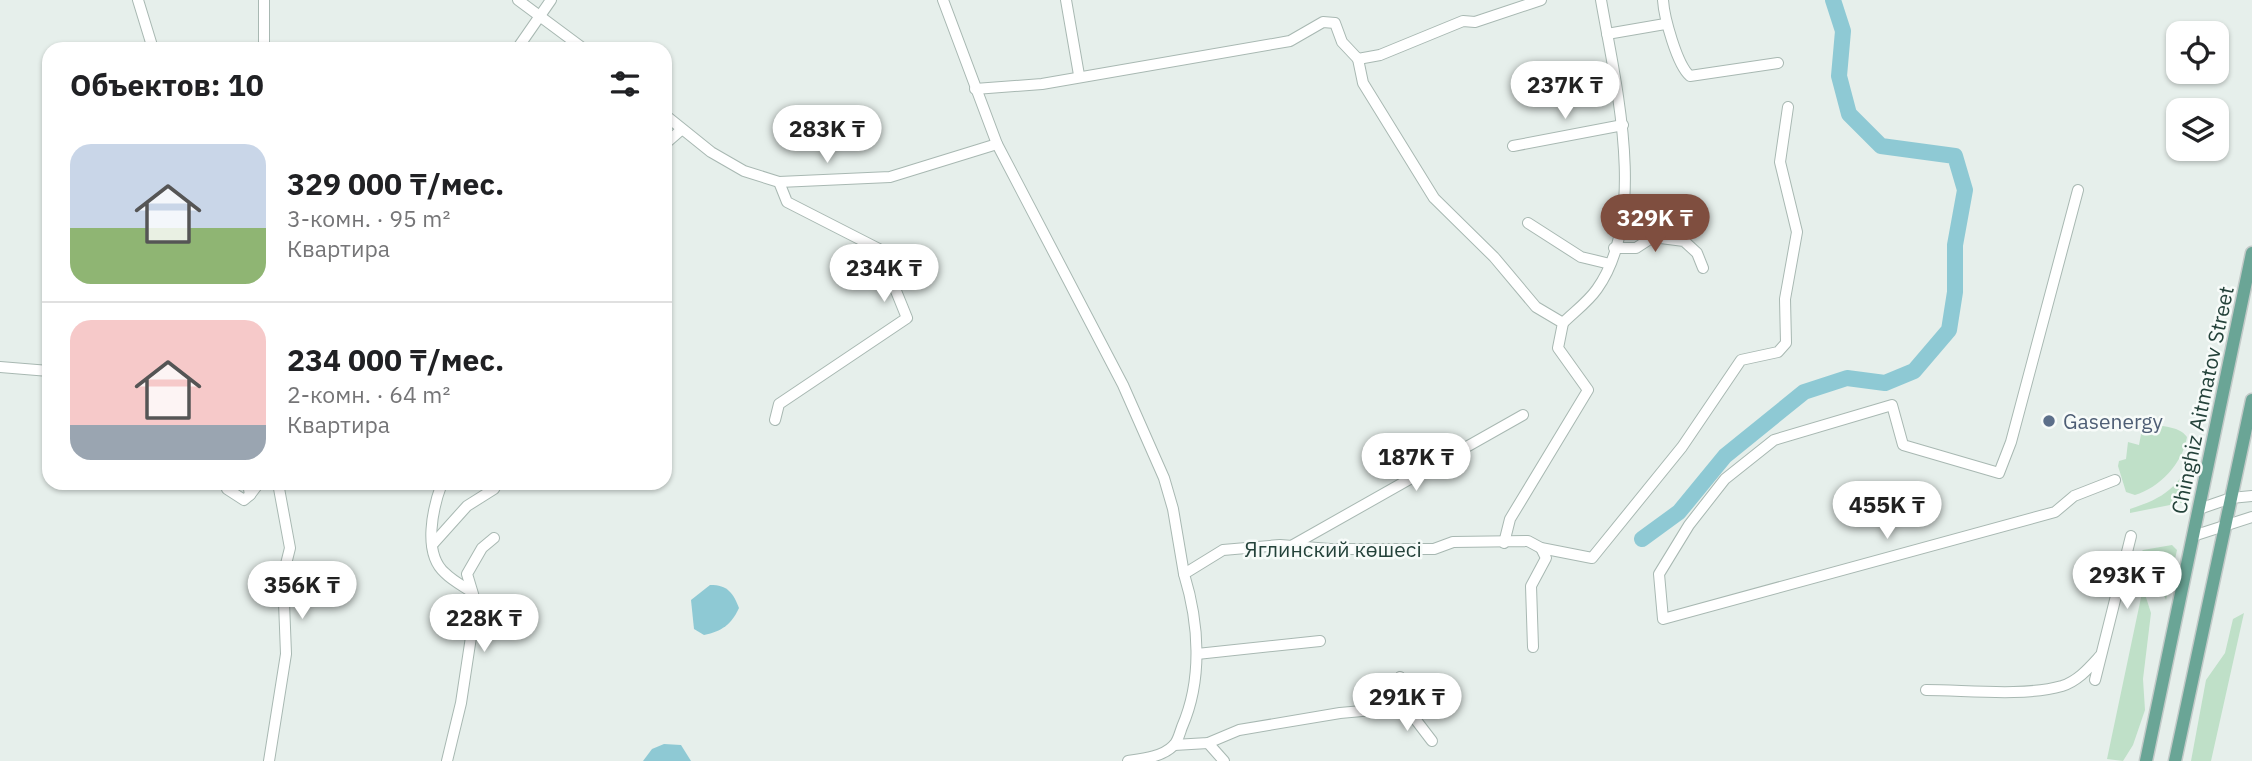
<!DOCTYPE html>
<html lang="ru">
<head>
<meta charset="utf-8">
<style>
	body { margin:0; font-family:"IBM Plex Sans",sans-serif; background:#f6f6f6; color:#202124; height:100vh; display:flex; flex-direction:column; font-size:26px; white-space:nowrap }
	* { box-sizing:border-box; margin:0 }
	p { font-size:23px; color:#757577 }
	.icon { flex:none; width:38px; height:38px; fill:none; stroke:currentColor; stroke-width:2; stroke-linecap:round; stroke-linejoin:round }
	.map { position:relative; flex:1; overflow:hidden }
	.sheet { position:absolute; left:42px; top:42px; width:630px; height:448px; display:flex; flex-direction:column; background:#fff; border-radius:21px; box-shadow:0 2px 5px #0004 }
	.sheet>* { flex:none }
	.fabs { position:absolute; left:2166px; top:21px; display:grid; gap:14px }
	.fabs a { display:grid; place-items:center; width:63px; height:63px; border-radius:14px; background:#fff; box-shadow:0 2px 5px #0004; font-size:35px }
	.price { position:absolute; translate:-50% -60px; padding:0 16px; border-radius:24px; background:#fff; color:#222; font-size:23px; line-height:46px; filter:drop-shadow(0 2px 4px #0008) }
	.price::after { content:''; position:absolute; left:50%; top:42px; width:21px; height:16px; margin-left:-10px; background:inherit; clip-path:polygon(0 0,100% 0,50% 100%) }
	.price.active { background:#7f4e3f; color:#fff }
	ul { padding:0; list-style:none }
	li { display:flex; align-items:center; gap:21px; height:175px; padding:0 28px }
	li+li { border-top:2px solid #e0e0e0 }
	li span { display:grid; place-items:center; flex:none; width:196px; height:140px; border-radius:21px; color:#555 }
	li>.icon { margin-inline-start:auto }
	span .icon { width:84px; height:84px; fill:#fffc; stroke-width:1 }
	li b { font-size:30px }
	h2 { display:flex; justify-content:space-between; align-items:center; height:84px; padding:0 28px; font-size:30px }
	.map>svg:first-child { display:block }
	.green { fill:#bfe0c8 }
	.water { fill:#8ec9d4 }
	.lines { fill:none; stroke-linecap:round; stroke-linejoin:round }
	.river { stroke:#8ec9d4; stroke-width:16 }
	.minor-casing { stroke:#a8b8b2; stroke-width:12 }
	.major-casing { stroke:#c2cac8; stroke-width:15 }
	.minor { stroke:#fff; stroke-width:10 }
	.major { stroke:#6aa596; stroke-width:12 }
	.service-dot { fill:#5c6f8a; stroke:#f7fbf9; stroke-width:2.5 }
	.labels { text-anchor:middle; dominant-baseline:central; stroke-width:5; stroke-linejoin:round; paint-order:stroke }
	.street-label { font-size:21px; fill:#24423a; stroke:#f7fbf9 }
	.service-label { font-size:21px; fill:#4e5e75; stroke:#f7fbf9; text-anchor:start }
</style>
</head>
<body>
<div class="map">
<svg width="2252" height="761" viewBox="0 0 2252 761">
	<rect width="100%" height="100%" fill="#e6efeb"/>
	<g class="green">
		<path d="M2143,424C2157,426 2179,425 2187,437C2183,463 2159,488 2135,495L2126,492L2118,466L2119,461L2126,459L2128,442L2139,445Z"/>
		<path d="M2196,456L2191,489L2187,491L2185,502L2130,513V509C2167,497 2175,488 2196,456Z"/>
		<path d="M2172,545L2177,550L2166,600L2155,573L2140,553L2143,550Z"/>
		<path d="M2143,588L2151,613L2143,679L2145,710L2133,745L2123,761L2107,759Z"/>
		<path d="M2244,613L2211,761H2191L2206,680L2225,653L2233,619Z"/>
	</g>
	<g class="water">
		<path d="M710,585C728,585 733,593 739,608C731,625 722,631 704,635L694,629L691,600Z"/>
		<path d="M664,744L681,745L691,761H643L652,749Z"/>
	</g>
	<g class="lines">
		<path class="river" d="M1642,539L1679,512L1725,456L1804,392L1847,378L1885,383L1914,371L1949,330L1955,292V245L1965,190L1955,156L1881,146L1849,114L1839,76L1843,31L1833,0"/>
		<defs>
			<g id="minor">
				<path d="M138,0L153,49"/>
				<path d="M518,0L584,49"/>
				<path d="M943,0L997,144L1123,385L1164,478L1173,509L1184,574"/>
				<path d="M1066,0L1079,75"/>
				<path d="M1663,0C1664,17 1677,65 1690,76L1778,63"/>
				<path d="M1607,34L1665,24"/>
				<path d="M264,49V0"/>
				<path d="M517,49L551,0"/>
				<path d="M1358,59L1363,83L1434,198L1494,257L1536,307L1563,323L1558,348L1588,390L1510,519L1504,543"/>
				<path d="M975,89L1042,84L1290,41L1323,22L1335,23L1342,42L1358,59L1380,55L1463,21L1475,22L1541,0"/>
				<path d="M665,115L711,152L744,171L779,182L890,177L997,144"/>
				<path d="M665,144L681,130"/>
				<path d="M1513,146L1623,125"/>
				<path d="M2078,190L2011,442L1999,473L1903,445L1892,405L1774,440L1725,479L1689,525L1659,574L1663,619L2055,512L2074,496L2115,480"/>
				<path d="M1528,223L1581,257L1610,264"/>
				<path d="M1614,248H1636L1653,237L1684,241L1697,253L1703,268"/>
				<path d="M1563,323C1574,312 1588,302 1597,289C1649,216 1615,81 1601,0"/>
				<path d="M0,367L49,371"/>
				<path d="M775,420L779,404L907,318L879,249L787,202L779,182"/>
				<path d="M225,483L227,489L244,500L250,495"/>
				<path d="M248,483L250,495L259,483"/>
				<path d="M442,483C433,507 422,553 445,573C453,581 463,586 472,592"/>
				<path d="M2199,509L2231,498L2252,496"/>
				<path d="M2193,536L2252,517"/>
				<path d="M432,545L467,506L494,489L497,483"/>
				<path d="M1293,545L1523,415"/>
				<path d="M1533,647L1531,586L1546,558L1541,548"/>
				<path d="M1197,654L1320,641"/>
				<path d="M2095,680L2131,536"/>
				<path d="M1926,690C1966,690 2023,697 2062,686C2078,681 2089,668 2100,656"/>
				<path d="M1406,707L1432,741"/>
				<path d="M1208,743L1224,761"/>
				<path d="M1174,745L1208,743L1239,730L1340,713L1406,707L1400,677"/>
				<path d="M269,761L286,654L283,576L290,548L278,483"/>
				<path d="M447,761L461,703L476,604L467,574L482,548L494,538"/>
				<path d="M1128,761C1142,759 1162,757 1173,746C1178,742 1180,732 1182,727C1203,679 1199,623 1184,574L1223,550L1280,545L1330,549H1434L1453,542L1528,541L1541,548L1592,558L1682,447L1741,360L1778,352L1786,343L1785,299L1797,232L1780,162L1788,107"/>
			</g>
			<g id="major">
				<path d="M2146,761L2252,253"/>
				<path d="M2175,761L2252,400"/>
			</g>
		</defs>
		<use href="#minor" class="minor-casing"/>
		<use href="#major" class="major-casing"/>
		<use href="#minor" class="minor"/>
		<use href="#major" class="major"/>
	</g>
	<circle class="service-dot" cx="2049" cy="421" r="7"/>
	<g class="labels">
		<g class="street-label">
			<text transform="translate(2202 400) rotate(-78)">Chinghiz Aitmatov Street</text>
			<text x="1333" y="549">Яглинский көшесі</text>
		</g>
		<g class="service-label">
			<text x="2063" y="421">Gasenergy</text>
		</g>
	</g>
</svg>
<div class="fabs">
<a><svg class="icon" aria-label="locate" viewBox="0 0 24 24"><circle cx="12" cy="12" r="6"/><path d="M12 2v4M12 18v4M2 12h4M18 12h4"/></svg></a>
<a><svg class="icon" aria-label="layers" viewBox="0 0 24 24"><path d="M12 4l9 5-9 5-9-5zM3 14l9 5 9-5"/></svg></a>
</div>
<b class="price" style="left:1565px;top:121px">237K ₸</b>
<b class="price" style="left:827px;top:165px">283K ₸</b>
<b class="price active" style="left:1655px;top:254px">329K ₸</b>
<b class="price" style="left:884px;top:304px">234K ₸</b>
<b class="price" style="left:1416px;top:493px">187K ₸</b>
<b class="price" style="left:1887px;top:541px">455K ₸</b>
<b class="price" style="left:2127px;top:611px">293K ₸</b>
<b class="price" style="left:302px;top:621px">356K ₸</b>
<b class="price" style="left:484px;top:654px">228K ₸</b>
<b class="price" style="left:1407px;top:733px">291K ₸</b>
<section class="sheet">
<h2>Объектов: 10<svg class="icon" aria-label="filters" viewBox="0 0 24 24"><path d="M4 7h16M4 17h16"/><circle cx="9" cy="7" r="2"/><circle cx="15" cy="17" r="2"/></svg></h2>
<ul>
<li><span style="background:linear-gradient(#c9d6e8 60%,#8fb573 0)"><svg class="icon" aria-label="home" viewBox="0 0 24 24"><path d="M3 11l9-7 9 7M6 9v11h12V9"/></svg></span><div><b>329 000 ₸/мес.</b><p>3-комн. · 95 m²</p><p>Квартира</p></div></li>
<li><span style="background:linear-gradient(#f6c9c9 75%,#9aa5b1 0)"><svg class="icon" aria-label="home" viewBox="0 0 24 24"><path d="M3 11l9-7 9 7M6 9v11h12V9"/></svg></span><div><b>234 000 ₸/мес.</b><p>2-комн. · 64 m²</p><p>Квартира</p></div></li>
</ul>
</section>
</div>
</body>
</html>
